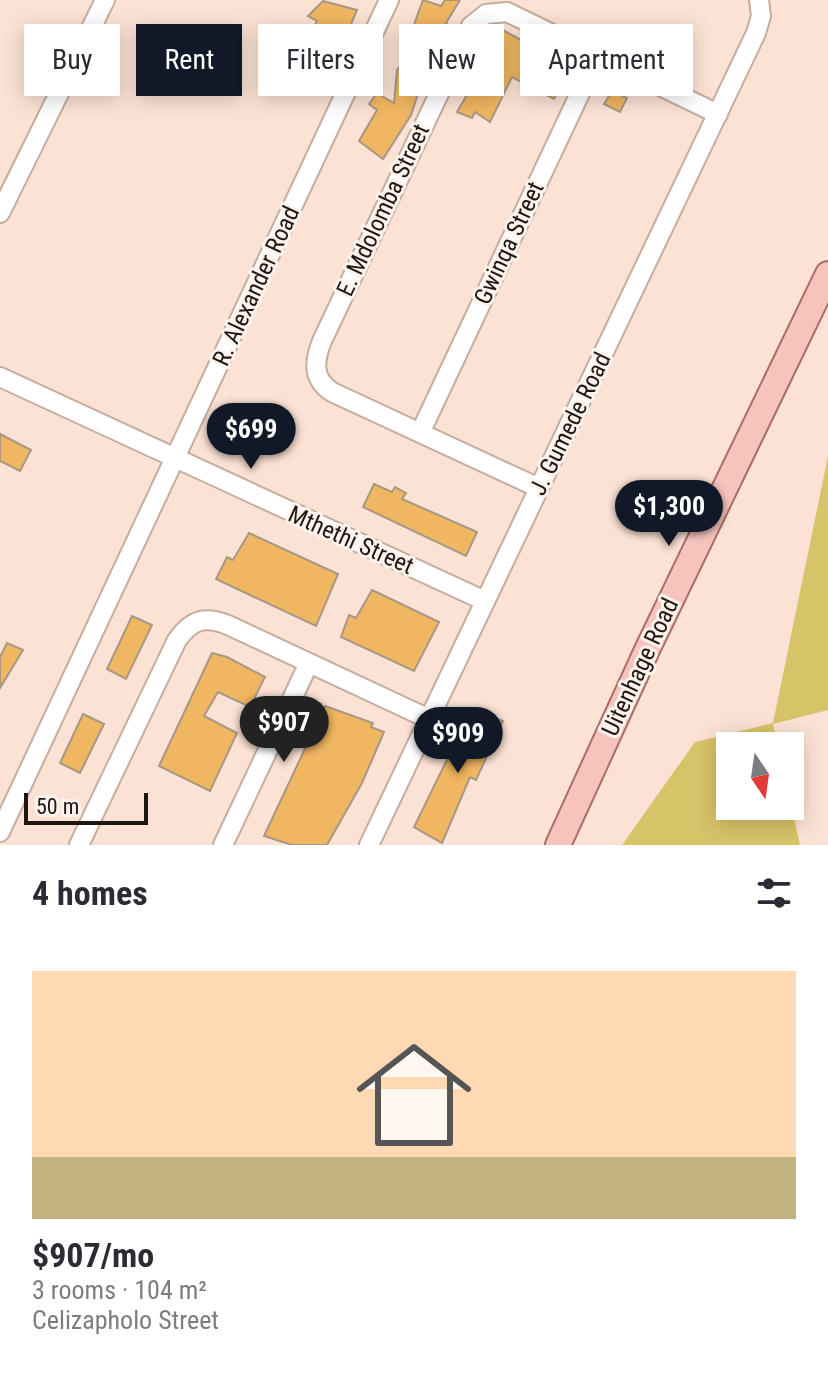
<!DOCTYPE html>
<html lang="en">
<head>
<meta charset="utf-8">
<style>
	body { margin:0; font-family:"Roboto Condensed",sans-serif; background:#f2f2f3; color:#2b2b33; height:100vh; display:flex; flex-direction:column; font-size:30px; white-space:nowrap }
	* { box-sizing:border-box; margin:0 }
	p { font-size:26px; color:#7c7c81 }
	.icon { flex:none; width:44px; height:44px; fill:none; stroke:currentColor; stroke-width:2; stroke-linecap:round; stroke-linejoin:round }
	.map { position:relative; height:845px; overflow:hidden }
	.panel { display:flex; flex-direction:column; background:#fff; flex:1 }
	.panel>* { flex:none }
	.guide { position:absolute; left:24px; top:24px; width:780px; height:72px; display:flex; gap:16px }
	.needle { width:52px; rotate:167deg }
	.controls { position:absolute; left:716px; top:732px; display:grid; gap:16px }
	.controls a { display:grid; place-items:center; width:88px; height:88px; border-radius:0px; background:#fff; box-shadow:0 4px 20px #0003; font-size:40px }
	.scale { position:absolute; left:24px; bottom:20px; width:124px; box-sizing:border-box; padding-left:8px; border:4px solid #1f1712; border-top:0; font-size:22px; line-height:28px; white-space:nowrap; color:#1f1712; -webkit-text-stroke:6px #fdf3ed; paint-order:stroke }
	.price { position:absolute; translate:-50% -68px; padding:0 18px; border-radius:28px; background:#111827; color:#fff; font-size:26px; line-height:52px; filter:drop-shadow(0 2px 4px #0008) }
	.price::after { content:''; position:absolute; left:50%; top:48px; width:24px; height:18px; margin-left:-12px; background:inherit; clip-path:polygon(0 0,100% 0,50% 100%) }
	.price.on { background:#222; color:#fff }
	ul { padding:0; list-style:none }
	li { display:grid; align-content:center; gap:16px; height:424px; padding:0 32px }
	li span { display:grid; place-items:center; height:248px; border-radius:0px; color:#555 }
	li>.icon { margin-inline-start:auto }
	span .icon { width:144px; height:144px; fill:#fffc; stroke-width:1 }
	li b { font-size:34px }
	h2 { display:flex; justify-content:space-between; align-items:center; height:96px; padding:0 32px; font-size:34px }
	.chip { padding:0 28px; border-radius:0px; background:#fff; box-shadow:0 4px 20px #0003; font-size:28px; line-height:72px }
	.chip.on { background:#111827; color:#fff }
	.map>svg:first-child { display:block }
	.green { fill:#d7c469 }
	.building { fill:#f1b661; stroke:#a79884; stroke-width:2 }
	.lines { fill:none; stroke-linecap:round; stroke-linejoin:round }
	.minor-casing { stroke:#c5ad9f; stroke-width:22 }
	.major-casing { stroke:#a86d65; stroke-width:28 }
	.minor { stroke:#fff; stroke-width:18 }
	.major { stroke:#f7c4bd; stroke-width:24 }
	.labels { text-anchor:middle; dominant-baseline:central; stroke-width:6; stroke-linejoin:round; paint-order:stroke }
	.street-label { font-size:24px; fill:#1f1712; stroke:#fdf3ed }
</style>
</head>
<body>
<div class="map">
<svg width="828" height="845" viewBox="0 0 828 845">
	<rect width="100%" height="100%" fill="#fbe2d4"/>
	<path class="green" d="M828,456V710L773,724L778,746H730V806H790V799L800,845H622L695,742L773,723Z"/>
	<g class="building">
		<path d="M423,0L441,6L445,0H460L446,23L450,26L440,42L412,30Z"/>
		<path d="M323,1L357,10L344,41L350,44L331,78L327,75L322,82L303,69L315,44L307,40L317,21L308,16Z"/>
		<path d="M501,29L565,64L556,84L560,87L554,99L512,77L490,122L475,112L472,118L457,112L472,86L466,84L473,64L484,45L490,50Z"/>
		<path d="M424,53L439,61L427,84L422,82L411,115L383,159L359,141L377,110L369,104L377,93L394,103L397,70L404,62L417,68Z"/>
		<path d="M612,91L627,98L620,112L604,104Z"/>
		<path d="M0,434L31,450L20,471L0,461Z"/>
		<path d="M374,484L392,492L395,487L406,493L402,499L477,532L466,556L363,507Z"/>
		<path d="M249,533L338,574L316,626L216,579L227,557L233,560Z"/>
		<path d="M372,590L439,622L414,671L341,637L349,615L356,618Z"/>
		<path d="M132,616L152,625L126,679L107,669Z"/>
		<path d="M7,643L23,650L0,688V657Z"/>
		<path d="M212,653L227,657L265,677L250,707L218,692L204,716L237,733L210,791L159,766Z"/>
		<path d="M325,706L373,723L371,727L384,732L362,783L327,845H292L264,836Z"/>
		<path d="M83,714L104,724L80,773L60,763Z"/>
		<path d="M485,714L503,721L476,780L470,777L442,843L414,827L468,717L481,722Z"/>
	</g>
	<g class="lines">
		<defs>
			<g id="minor">
				<path d="M0,213L105,0"/>
				<path d="M0,377L485,601"/>
				<path d="M421,431L598,55"/>
				<path d="M539,488L332,392C312,379 314,361 322,341L471,26L486,14L507,12L718,114"/>
				<path d="M0,832L389,0"/>
				<path d="M79,845L177,640C192,619 205,616 228,625L429,719"/>
				<path d="M223,845L308,665"/>
				<path d="M369,845L756,33L761,16L759,0"/>
			</g>
			<path id="major" d="M558,845L647,650L828,274"/>
		</defs>
		<use href="#minor" class="minor-casing"/>
		<use href="#major" class="major-casing"/>
		<use href="#minor" class="minor"/>
		<use href="#major" class="major"/>
	</g>
	<g class="labels">
		<g class="street-label">
			<text transform="translate(383 210) rotate(-65)">E. Mdolomba Street</text>
			<text transform="translate(509 243) rotate(-65)">Gwinqa Street</text>
			<text transform="translate(256 286) rotate(-65)">R. Alexander Road</text>
			<text transform="translate(570 424) rotate(-64)">J. Gumede Road</text>
			<text transform="translate(351 540) rotate(24)">Mthethi Street</text>
			<text transform="translate(640 667) rotate(-65)">Uitenhage Road</text>
		</g>
	</g>
</svg>
<div class="controls">
<a><svg class="needle" viewBox="-14 -14 28 28"><path d="M0-13l5 13h-10z" fill="#e53935"/><path d="M0 13l5-13h-10z" fill="#7c7c81"/></svg></a>
</div>
<div class="scale">50 m</div>
<b class="price" style="left:251px;top:471px">$699</b>
<b class="price" style="left:669px;top:548px">$1,300</b>
<b class="price on" style="left:284px;top:764px">$907</b>
<b class="price" style="left:458px;top:775px">$909</b>
<div class="guide">
<a class="chip">Buy</a>
<a class="chip on">Rent</a>
<a class="chip">Filters</a>
<a class="chip">New</a>
<a class="chip">Apartment</a>
</div>
</div>
<section class="panel">
<h2>4 homes<svg class="icon" aria-label="filters" viewBox="0 0 24 24"><path d="M4 7h16M4 17h16"/><circle cx="9" cy="7" r="2"/><circle cx="15" cy="17" r="2"/></svg></h2>
<ul>
<li><span style="background:linear-gradient(#ffd9b3 75%,#c2b280 0)"><svg class="icon" aria-label="home" viewBox="0 0 24 24"><path d="M3 11l9-7 9 7M6 9v11h12V9"/></svg></span><div><b>$907/mo</b><p>3 rooms · 104 m²</p><p>Celizapholo Street</p></div></li>
</ul>
</section>
</body>
</html>
